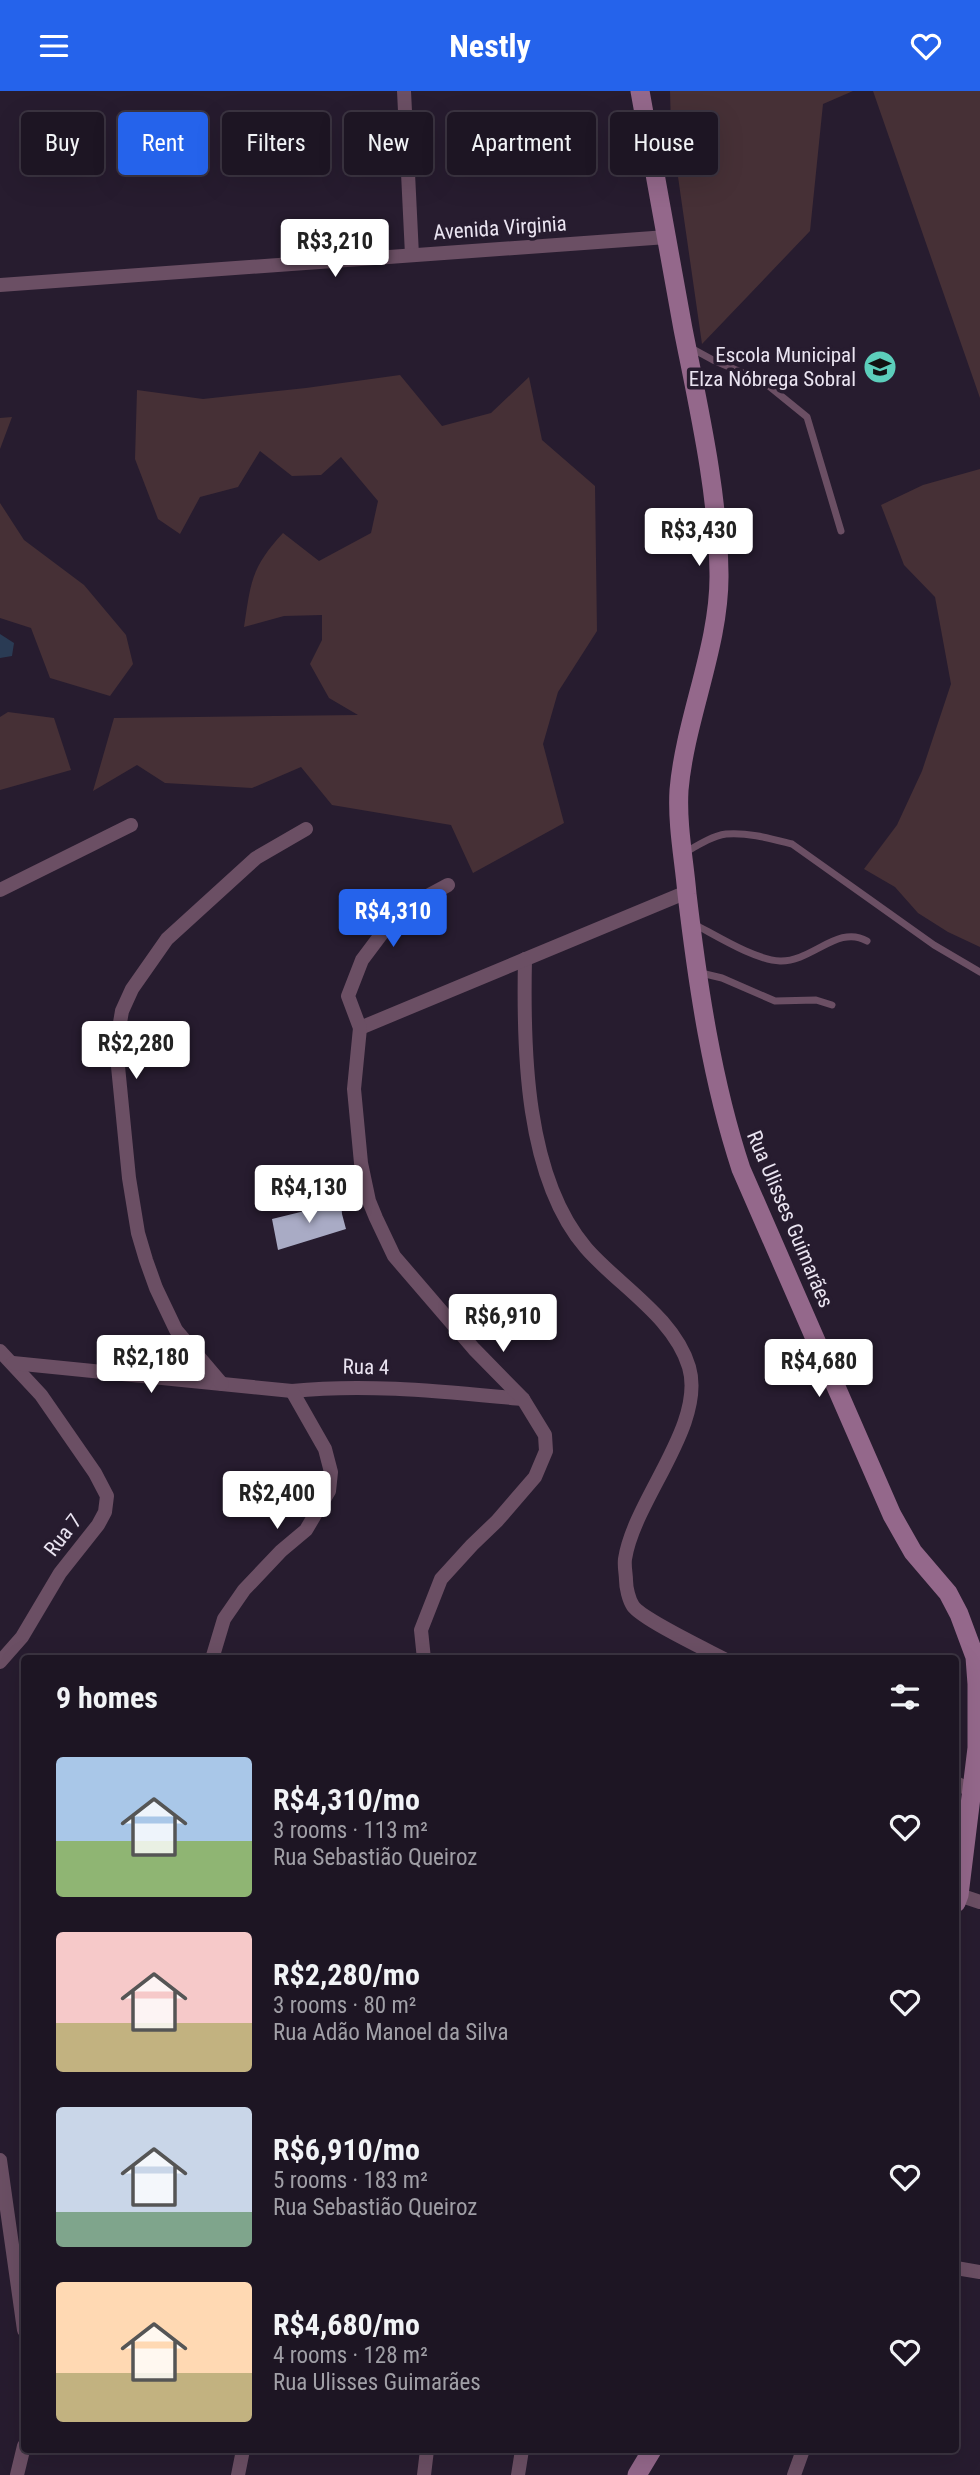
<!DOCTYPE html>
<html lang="en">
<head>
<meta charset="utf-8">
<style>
	body { margin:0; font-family:"Roboto Condensed",sans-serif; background:#251e2b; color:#f1f3f6; height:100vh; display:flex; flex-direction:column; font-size:26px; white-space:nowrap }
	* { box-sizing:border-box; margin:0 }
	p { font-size:23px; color:#a09fa6 }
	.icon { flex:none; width:38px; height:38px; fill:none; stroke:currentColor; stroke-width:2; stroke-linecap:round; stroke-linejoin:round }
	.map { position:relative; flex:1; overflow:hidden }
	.drawer { position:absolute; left:21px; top:1564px; width:938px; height:798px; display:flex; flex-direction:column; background:#1d1523; border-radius:7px; box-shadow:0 7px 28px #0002,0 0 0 2px #3b3441 }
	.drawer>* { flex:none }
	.guide { position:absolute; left:21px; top:21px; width:938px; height:63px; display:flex; gap:14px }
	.price { position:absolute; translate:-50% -60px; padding:0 16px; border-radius:7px; background:#fff; color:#222; font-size:23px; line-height:46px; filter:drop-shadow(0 2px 4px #0008) }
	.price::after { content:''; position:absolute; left:50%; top:42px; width:21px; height:16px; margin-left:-10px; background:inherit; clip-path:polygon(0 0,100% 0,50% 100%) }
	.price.selected { background:#2563eb; color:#fff }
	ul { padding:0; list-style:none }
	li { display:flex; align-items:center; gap:21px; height:175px; padding:0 35px }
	li span { display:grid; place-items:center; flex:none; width:196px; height:140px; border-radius:7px; color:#555 }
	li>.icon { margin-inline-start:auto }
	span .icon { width:84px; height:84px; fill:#fffc; stroke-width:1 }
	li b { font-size:30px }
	h2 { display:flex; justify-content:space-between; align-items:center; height:84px; padding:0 35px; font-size:30px }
	.pill { padding:0 24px; border-radius:7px; background:#1d1523; box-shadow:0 7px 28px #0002,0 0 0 2px #3b3441; font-size:24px; line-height:63px }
	.pill.selected { background:#2563eb; color:#fff }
	header { display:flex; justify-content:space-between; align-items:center; height:91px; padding:0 35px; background:#2563eb; color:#fff; font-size:32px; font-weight:700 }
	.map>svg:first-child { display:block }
	.green { fill:#463036 }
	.water { fill:#2a3b54 }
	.building { fill:#a9abc5 }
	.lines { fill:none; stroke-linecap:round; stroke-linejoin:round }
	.service { stroke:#6b4f64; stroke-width:7 }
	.minor { stroke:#6b4f64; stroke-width:14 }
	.secondary { stroke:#94688b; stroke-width:19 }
	.labels { text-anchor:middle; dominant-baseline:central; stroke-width:7; stroke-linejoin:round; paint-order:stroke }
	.street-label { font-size:21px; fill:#eae4f1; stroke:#271c2f }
	.poi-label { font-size:21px; fill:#eae4f1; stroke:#271c2f; text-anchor:end }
</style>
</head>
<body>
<header><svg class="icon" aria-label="menu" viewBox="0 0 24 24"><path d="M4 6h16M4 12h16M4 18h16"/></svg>Nestly<svg class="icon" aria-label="heart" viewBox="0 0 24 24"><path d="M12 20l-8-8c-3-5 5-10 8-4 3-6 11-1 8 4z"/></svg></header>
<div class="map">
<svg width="980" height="2384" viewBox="0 0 980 2384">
	<rect width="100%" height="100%" fill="#271c2f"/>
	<g class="green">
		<path d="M670,0H853L823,13L810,140L702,253L671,37Z"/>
		<path d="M873,0H980V307Z"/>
		<path d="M400,284L442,335L491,322L529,286L542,349L595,395L597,540L558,601L543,653L564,732L473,782L451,734L332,714L301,676L252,697L165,692L137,674L93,700L114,627L358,624L329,607L310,573L322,549V524L284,525L244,536C251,490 251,477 283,442L319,470L371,442L378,410L341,366L321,384L292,385L260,360L238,396L200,406L180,443L158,428L135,368L137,299L203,308L306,297Z"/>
		<path d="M12,326L0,358V327Z"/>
		<path d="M980,378V856L948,841L918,822L895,796L864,778L897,734L922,680L951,593L935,506L904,474L881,414L923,394Z"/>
		<path d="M0,412L24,449L84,494L126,544L133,573L110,605L50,587L31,537L0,527Z"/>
		<path d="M8,621L54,627L71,679L0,699V626Z"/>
	</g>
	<path class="water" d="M0,543L14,552L12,565L0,567Z"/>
	<path class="building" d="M325,1110H341L342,1123L346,1138L278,1159L272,1128L325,1115Z"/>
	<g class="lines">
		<g class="service">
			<path d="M691,257L713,269L764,291L807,326L841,440"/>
			<path d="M686,761C698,754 712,745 726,743C748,741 772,748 792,753L934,854L980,881"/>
			<path d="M694,833C717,845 755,869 780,870C812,871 838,833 867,850"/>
			<path d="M701,882L722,887L775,910L816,909L832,914"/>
		</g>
		<g class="minor">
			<path d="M404,0L412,164"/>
			<path d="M0,194L667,146"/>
			<path d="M0,799L131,734"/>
			<path d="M525,868C523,958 525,1086 586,1157C618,1194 674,1226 689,1276C706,1334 634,1409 625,1468C624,1475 626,1483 626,1489C626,1497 629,1509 633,1515C642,1528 707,1559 724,1568"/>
			<path d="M360,937L687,801"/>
			<path d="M0,1260L41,1304L95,1382L107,1405L105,1421L98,1434L60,1482L22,1546L0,1571"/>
			<path d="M13,1272L292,1300C369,1292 446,1301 523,1308"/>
			<path d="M222,1293L176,1239L156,1197L146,1169L138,1142L129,1087L116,955L122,920L132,898L167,848L256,767L306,738"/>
			<path d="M212,1568L224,1528L244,1499L281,1460L306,1439L329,1400L331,1381L325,1358L292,1300"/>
			<path d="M424,1568L421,1539L441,1488L472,1454L497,1430L535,1386L546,1360L545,1344L523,1308L474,1258L394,1165L376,1127L369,1110L361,1072L354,998L360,937L348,905L362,869L398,821L448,794"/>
			<path d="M956,1692L972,1700"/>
			<path d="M959,1804L980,1811"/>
			<path d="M0,2069L24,2239"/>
			<path d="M956,2177L980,2181"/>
			<path d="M17,2384L24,2355"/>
			<path d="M238,2384L243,2359"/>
			<path d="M424,2384L427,2359"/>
			<path d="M518,2384L522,2359"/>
			<path d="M794,2384L803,2359"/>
		</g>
		<g class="secondary">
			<path d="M640,0C655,79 668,159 683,238C699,319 718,401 719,483C720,554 685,628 679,699C677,735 684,768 687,803C698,896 712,990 741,1078L892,1424L913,1461L948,1502L959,1523L975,1566L977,1593V1657L959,1804L956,1812"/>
			<path d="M637,2384L652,2359"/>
		</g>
	</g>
	<defs>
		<symbol id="school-disc" viewBox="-11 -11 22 22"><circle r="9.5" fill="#5ccebb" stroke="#271c2f"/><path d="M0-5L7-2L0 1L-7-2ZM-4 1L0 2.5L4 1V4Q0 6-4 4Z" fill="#111"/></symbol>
	</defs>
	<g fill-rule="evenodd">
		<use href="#school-disc" x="861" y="257" width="38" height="38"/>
	</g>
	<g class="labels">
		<g class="street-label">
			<text transform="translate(500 137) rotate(-4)">Avenida Virginia</text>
			<text transform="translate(790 1128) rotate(67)">Rua Ulisses Guimarães</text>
			<text transform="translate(366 1276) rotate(1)">Rua 4</text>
			<text transform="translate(63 1444) rotate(-52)">Rua 7</text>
		</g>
		<g class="poi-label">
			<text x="856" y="264">Escola Municipal<tspan x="856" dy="24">Elza Nóbrega Sobral</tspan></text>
		</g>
	</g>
</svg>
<b class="price" style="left:335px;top:188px">R$3,210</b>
<b class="price" style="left:699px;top:477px">R$3,430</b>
<b class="price selected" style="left:393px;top:858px">R$4,310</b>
<b class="price" style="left:136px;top:990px">R$2,280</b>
<b class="price" style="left:309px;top:1134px">R$4,130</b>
<b class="price" style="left:503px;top:1263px">R$6,910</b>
<b class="price" style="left:151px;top:1304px">R$2,180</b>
<b class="price" style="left:819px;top:1308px">R$4,680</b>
<b class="price" style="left:277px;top:1440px">R$2,400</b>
<div class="guide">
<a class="pill">Buy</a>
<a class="pill selected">Rent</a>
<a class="pill">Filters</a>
<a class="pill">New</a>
<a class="pill">Apartment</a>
<a class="pill">House</a>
</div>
<section class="drawer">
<h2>9 homes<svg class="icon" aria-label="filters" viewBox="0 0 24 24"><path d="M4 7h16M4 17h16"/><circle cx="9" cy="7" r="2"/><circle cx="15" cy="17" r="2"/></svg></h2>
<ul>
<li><span style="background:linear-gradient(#a9c7e8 60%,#8fb573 0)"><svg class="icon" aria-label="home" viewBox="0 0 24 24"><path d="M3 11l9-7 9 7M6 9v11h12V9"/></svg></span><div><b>R$4,310/mo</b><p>3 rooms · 113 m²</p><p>Rua Sebastião Queiroz</p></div><svg class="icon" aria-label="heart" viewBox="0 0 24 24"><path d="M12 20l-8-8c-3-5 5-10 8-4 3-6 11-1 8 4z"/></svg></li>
<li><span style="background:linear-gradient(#f6c9c9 65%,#c2b280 0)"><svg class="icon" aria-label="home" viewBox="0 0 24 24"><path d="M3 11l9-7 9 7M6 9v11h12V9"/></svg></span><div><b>R$2,280/mo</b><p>3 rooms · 80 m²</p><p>Rua Adão Manoel da Silva</p></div><svg class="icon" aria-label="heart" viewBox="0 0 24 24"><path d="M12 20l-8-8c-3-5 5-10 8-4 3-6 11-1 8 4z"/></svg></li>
<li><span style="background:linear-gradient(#c9d6e8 75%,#7fa58c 0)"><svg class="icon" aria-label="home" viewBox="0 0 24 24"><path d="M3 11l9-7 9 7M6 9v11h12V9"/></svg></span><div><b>R$6,910/mo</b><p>5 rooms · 183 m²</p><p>Rua Sebastião Queiroz</p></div><svg class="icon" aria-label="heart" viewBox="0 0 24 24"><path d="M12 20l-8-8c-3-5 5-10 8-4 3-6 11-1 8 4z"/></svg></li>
<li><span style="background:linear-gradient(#ffd9b3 65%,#c2b280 0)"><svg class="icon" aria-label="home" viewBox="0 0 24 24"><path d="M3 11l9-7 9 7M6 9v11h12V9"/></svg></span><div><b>R$4,680/mo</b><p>4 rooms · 128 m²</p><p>Rua Ulisses Guimarães</p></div><svg class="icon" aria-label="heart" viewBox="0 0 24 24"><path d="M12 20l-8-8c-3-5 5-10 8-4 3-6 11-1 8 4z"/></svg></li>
</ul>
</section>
</div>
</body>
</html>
